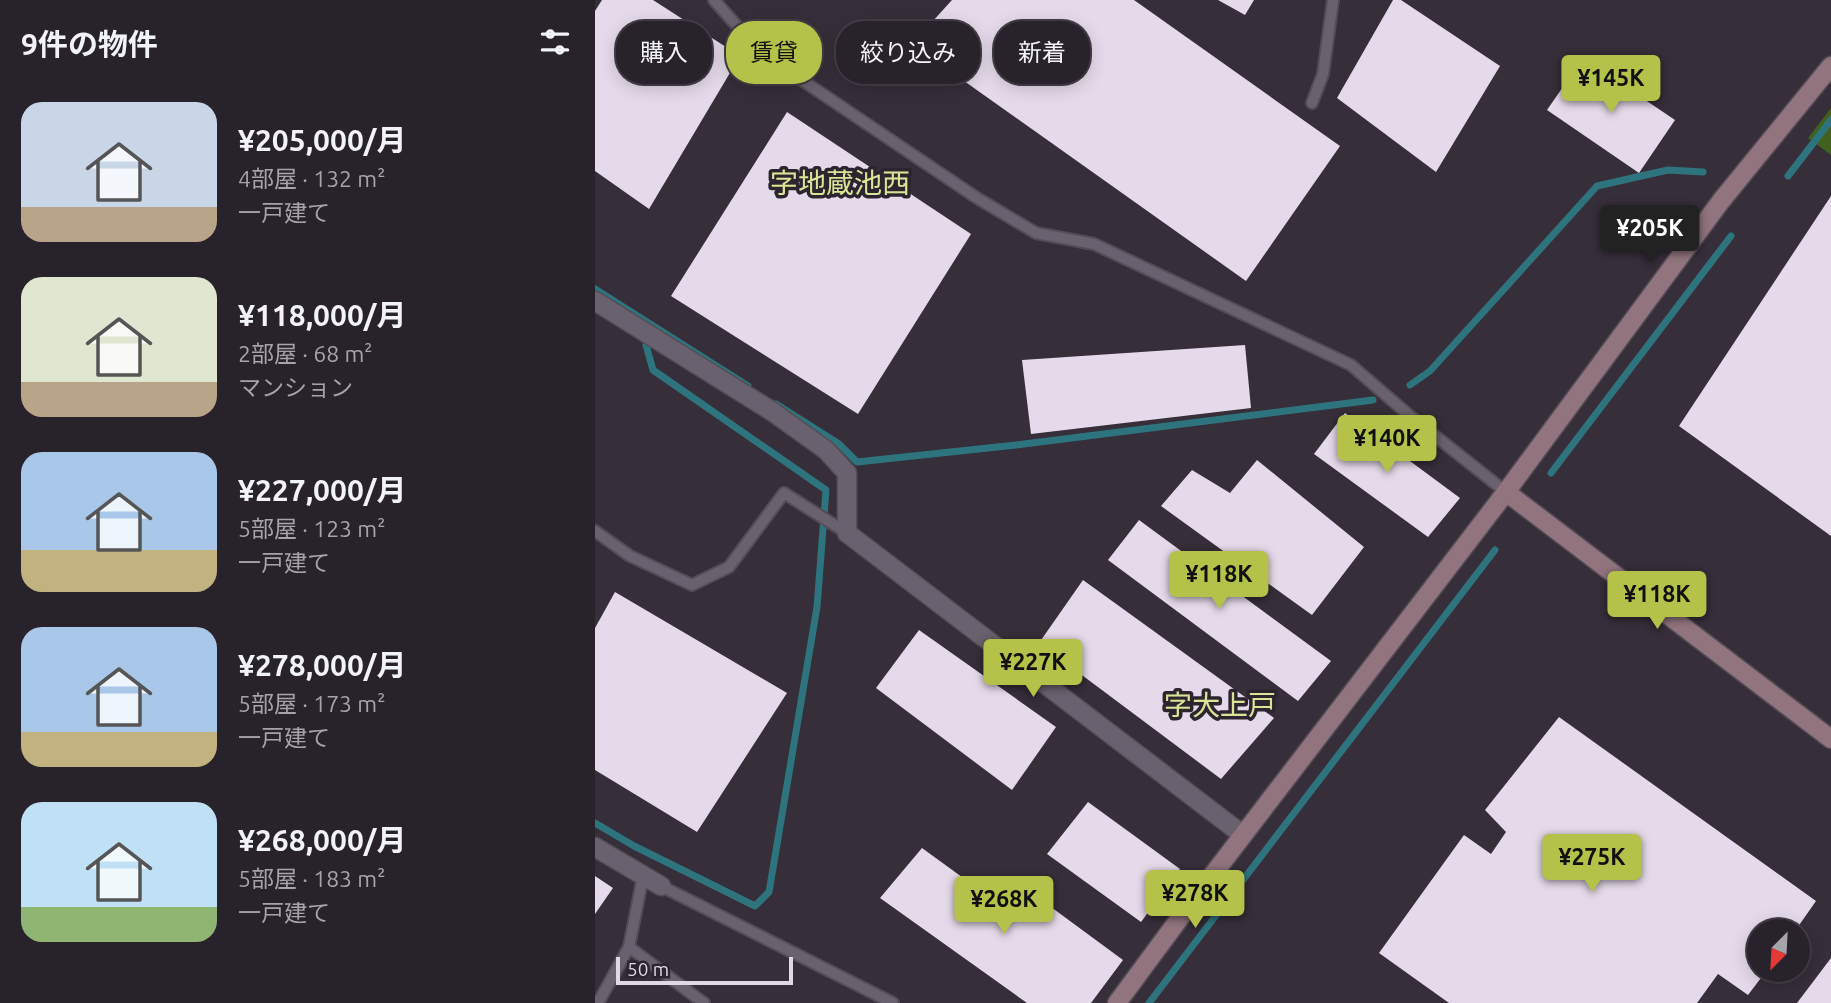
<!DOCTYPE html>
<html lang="ja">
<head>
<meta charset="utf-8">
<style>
	body { margin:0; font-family:Ubuntu,"Noto Sans JP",sans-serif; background:#302a33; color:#f1f3f6; height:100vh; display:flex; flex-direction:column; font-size:26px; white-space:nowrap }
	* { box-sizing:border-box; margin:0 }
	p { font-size:23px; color:#a5a4a9 }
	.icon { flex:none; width:38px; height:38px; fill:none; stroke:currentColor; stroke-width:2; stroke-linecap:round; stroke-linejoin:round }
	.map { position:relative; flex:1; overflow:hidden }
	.sheet { display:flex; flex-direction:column; background:#28222b; width:595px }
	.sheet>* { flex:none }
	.top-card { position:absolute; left:21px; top:21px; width:665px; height:63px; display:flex; gap:14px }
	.needle { width:46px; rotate:204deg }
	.controls { position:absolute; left:1152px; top:919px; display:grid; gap:14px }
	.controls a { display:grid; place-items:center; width:63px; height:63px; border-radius:50%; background:#28222b; box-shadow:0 4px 18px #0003,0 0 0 2px #443f47; font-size:35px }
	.scale { position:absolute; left:21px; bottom:18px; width:177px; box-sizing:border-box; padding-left:7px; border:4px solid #dfd9e1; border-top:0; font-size:19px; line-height:24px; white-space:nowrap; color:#dfd9e1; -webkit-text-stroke:5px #2c242f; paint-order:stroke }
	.price { position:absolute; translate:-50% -60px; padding:0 16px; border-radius:7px; background:#b4c24a; color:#111; font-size:23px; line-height:46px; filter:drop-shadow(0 2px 4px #0008) }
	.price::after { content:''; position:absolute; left:50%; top:42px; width:21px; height:16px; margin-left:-10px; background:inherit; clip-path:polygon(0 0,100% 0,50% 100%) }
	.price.on { background:#222; color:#fff }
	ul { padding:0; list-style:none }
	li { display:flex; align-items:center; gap:21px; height:175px; padding:0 21px }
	li span { display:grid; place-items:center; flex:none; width:196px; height:140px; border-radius:21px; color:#555 }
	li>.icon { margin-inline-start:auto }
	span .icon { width:84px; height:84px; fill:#fffc; stroke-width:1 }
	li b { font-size:30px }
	h2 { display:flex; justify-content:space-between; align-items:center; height:84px; padding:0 21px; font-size:30px }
	.chip { padding:0 24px; border-radius:28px; background:#28222b; box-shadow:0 4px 18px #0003,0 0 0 2px #443f47; font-size:24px; line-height:63px }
	.chip.on { background:#b4c24a; color:#111 }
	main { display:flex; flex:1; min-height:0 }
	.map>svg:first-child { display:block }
	.green { fill:#42611c }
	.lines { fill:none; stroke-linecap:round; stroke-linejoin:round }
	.stream { stroke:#2e747e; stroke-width:7 }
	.building { fill:#e5dae9 }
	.lane-casing { stroke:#534d56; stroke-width:14 }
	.street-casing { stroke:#534d56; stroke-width:21 }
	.secondary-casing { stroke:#534d56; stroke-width:21 }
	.lane { stroke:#6a616e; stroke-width:10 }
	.street { stroke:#6a616e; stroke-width:18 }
	.secondary { stroke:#91747d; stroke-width:18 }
	.labels { text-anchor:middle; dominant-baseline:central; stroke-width:7; stroke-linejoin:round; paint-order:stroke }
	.quarter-label { font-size:28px; fill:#d8e496; stroke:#2c242f }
</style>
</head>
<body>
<main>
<section class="sheet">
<h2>9件の物件<svg class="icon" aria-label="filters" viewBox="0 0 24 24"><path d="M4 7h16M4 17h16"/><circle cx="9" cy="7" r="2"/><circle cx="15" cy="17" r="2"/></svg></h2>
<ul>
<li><span style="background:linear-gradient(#c9d6e8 75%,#b9a48a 0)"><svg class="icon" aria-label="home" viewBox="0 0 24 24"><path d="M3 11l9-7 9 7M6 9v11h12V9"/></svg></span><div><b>¥205,000/月</b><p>4部屋 · 132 m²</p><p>一戸建て</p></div></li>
<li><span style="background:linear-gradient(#dfe7d0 75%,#b9a48a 0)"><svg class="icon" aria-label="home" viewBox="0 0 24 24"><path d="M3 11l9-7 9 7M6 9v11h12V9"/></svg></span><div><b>¥118,000/月</b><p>2部屋 · 68 m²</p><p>マンション</p></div></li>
<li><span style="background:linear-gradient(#a9c7e8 70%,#c2b280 0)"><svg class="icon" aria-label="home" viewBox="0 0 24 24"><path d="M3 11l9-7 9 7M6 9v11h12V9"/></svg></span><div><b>¥227,000/月</b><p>5部屋 · 123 m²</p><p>一戸建て</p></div></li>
<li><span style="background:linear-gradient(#a9c7e8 75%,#c2b280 0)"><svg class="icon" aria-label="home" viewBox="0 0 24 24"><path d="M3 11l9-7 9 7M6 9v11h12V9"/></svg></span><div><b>¥278,000/月</b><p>5部屋 · 173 m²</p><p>一戸建て</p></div></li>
<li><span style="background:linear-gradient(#bfe0f5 75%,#8fb573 0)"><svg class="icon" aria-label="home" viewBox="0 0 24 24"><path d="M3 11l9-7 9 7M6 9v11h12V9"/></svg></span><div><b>¥268,000/月</b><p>5部屋 · 183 m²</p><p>一戸建て</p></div></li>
</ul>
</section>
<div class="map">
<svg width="1236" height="1003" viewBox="0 0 1236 1003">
	<rect width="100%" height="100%" fill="#362e39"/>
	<path class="green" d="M1236,108V155L1213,138Z"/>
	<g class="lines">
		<g class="stream">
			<path d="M1193,176L1236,120"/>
			<path d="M0,289L153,386"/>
			<path d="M815,385L835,371L1002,186L1073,170L1108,172"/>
			<path d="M181,404L244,444L262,462L421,445L778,400"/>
			<path d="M956,473L1136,236"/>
			<path d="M0,823L39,846L160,906L174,892L222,607L231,490L58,370L51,345"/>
			<path d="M554,1003L900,550"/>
		</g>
	</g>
	<g class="building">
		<path d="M7,0H58L145,56L54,209L0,171V11Z"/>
		<path d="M357,0H539L745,146L651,281L317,44Z"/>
		<path d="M623,0H659L650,15Z"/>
		<path d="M798,0H806L905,66L841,172L742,98Z"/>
		<path d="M988,58L1080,120L1044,173L952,110Z"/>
		<path d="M192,112L376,234L263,414L76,296Z"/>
		<path d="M1236,196V536L1084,426Z"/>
		<path d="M650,345L656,408L436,434L427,360Z"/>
		<path d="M750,413L865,498L833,537L719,454Z"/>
		<path d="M662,460L769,547L717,615L566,506L597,470L635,493Z"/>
		<path d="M544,520L736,661L703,701L513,560Z"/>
		<path d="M488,580L679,718L626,779L444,643Z"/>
		<path d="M20,592L192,693L102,832L0,770V628Z"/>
		<path d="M324,630L461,727L417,790L281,688Z"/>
		<path d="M964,717L1221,901L1200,931H1164V970H1172L1153,995L1123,974L1102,1003H854L784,953L869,835L896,854L911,832L890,810Z"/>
		<path d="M493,802L585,869L546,922L452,854Z"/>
		<path d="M327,848L429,922L441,896L528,960L496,1003H432L285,898Z"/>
		<path d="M0,876L18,888L0,914Z"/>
		<path d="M1236,958V1003H1202Z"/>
	</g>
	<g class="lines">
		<defs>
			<g id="lane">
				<path d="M119,0L165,52L382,198L441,233L499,244L756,365L815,416L911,492"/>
				<path d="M717,103L728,74L738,0"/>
				<path d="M0,531L35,556L97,585L134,567L189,493L252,533"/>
				<path d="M66,886L298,1003"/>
				<path d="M34,947L109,1003"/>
				<path d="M3,1003L34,947L48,876"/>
			</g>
			<g id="street">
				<path d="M0,301L178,412L231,450L252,473V533L648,835"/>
				<path d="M0,847L66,886"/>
			</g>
			<g id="secondary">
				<path d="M911,492L1236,739"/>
				<path d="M522,1003L593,907L911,492L1126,201L1236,66"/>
			</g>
		</defs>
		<use href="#lane" class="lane-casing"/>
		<use href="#street" class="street-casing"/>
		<use href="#secondary" class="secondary-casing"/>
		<use href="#lane" class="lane"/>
		<use href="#street" class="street"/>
		<use href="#secondary" class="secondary"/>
	</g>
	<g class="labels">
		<g class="quarter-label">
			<text x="245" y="182">字地蔵池西</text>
			<text x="625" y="704">字大上戸</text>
		</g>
	</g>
</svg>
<div class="controls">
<a><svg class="needle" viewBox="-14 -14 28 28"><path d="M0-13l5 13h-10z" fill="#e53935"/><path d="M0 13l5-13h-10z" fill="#a5a4a9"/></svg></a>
</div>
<div class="scale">50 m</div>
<b class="price" style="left:1016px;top:115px">¥145K</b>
<b class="price on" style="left:1055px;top:265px">¥205K</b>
<b class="price" style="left:792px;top:475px">¥140K</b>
<b class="price" style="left:624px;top:611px">¥118K</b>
<b class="price" style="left:1062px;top:631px">¥118K</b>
<b class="price" style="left:438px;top:699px">¥227K</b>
<b class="price" style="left:997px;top:894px">¥275K</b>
<b class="price" style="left:600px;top:930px">¥278K</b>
<b class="price" style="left:409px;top:936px">¥268K</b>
<div class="top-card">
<a class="chip">購入</a>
<a class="chip on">賃貸</a>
<a class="chip">絞り込み</a>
<a class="chip">新着</a>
</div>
</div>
</main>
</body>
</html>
